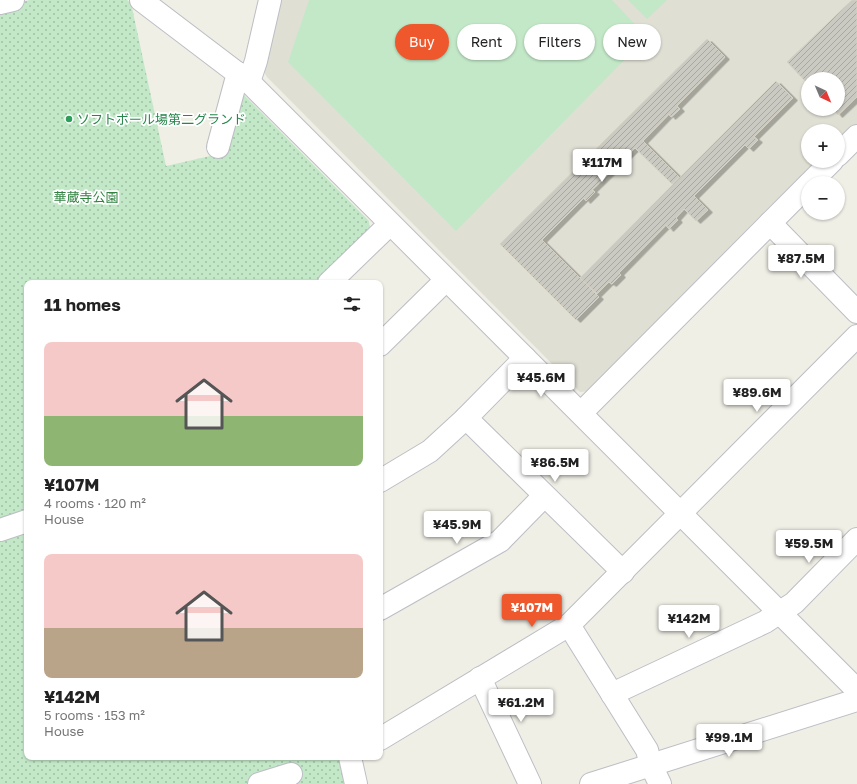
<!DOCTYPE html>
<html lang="en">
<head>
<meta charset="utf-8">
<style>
	body { margin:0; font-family:"Golos Text","Noto Sans JP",sans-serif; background:#f6f6f6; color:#222; height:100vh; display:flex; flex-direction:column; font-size:15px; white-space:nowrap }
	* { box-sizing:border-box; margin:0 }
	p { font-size:13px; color:#767676 }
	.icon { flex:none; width:22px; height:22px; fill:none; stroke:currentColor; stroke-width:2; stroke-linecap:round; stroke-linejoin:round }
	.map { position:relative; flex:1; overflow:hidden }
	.panel { position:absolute; left:24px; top:280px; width:359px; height:480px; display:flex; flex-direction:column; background:#fff; border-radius:8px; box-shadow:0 1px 3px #0004 }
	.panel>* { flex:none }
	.guide { position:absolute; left:395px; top:24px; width:380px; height:36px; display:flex; gap:8px }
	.needle { width:26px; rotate:136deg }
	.buttons { position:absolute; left:801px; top:72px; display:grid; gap:8px }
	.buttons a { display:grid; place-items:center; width:44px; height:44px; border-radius:50%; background:#fff; box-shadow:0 1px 3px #0004; font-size:20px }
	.price { position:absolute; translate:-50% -34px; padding:0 9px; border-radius:4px; background:#fff; color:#222; font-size:13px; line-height:26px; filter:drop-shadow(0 1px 2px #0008) }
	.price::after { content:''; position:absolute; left:50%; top:24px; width:12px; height:9px; margin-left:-6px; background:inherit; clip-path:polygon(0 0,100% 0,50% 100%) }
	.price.on { background:#ef582d; color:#fff }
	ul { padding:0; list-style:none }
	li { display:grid; align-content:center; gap:8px; height:212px; padding:0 20px }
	li span { display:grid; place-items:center; height:124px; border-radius:8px; color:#555 }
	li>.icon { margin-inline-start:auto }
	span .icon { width:72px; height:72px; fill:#fffc; stroke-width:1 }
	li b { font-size:17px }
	h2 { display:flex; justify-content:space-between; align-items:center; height:48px; padding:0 20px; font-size:17px }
	.tag { padding:0 14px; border-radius:18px; background:#fff; box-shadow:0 1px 3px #0004; font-size:14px; line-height:36px }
	.tag.on { background:#ef582d; color:#fff }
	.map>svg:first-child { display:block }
	.education { fill:#e0dfd4; fill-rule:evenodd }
	.green { fill:#c2e8c7 }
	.park { fill:url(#park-dots) }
	.building { fill:url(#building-hatch); stroke:#d5d2c4; filter:url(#shadow) }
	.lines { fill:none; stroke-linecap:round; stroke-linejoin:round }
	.minor-casing { stroke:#bdbec5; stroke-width:24 }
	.minor { stroke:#fff; stroke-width:22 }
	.leisure-dot { fill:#2e9e5b; stroke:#fff; stroke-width:1.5 }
	.labels { text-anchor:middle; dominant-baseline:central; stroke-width:3.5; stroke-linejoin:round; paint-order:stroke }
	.leisure-label { font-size:13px; fill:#27864d; stroke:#fff; text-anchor:start }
	.park-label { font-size:13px; fill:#318241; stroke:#fff }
</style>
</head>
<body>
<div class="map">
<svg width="857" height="784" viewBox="0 0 857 784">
	<defs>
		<pattern id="park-dots" width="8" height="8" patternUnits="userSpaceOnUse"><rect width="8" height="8" fill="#c2e8c7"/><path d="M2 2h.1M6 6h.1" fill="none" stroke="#a1bfa5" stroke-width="1.8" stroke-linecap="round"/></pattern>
		<pattern id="building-hatch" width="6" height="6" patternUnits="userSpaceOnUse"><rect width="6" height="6" fill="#cbcac2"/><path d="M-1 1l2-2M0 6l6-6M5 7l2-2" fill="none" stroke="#a8a7a1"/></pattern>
		<filter id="shadow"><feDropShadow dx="4.5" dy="2.5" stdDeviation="0" flood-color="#0004"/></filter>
	</defs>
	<rect width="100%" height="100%" fill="#f0efe6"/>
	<path class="education" d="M281,0H857V126L838,145V131H808V161H822L592,391L580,392L267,77L264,72ZM808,79H838V109H808Z"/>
	<g class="green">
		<path d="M309,0H612L647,37L456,231L288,62Z"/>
		<path d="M628,0H667L647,19Z"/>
	</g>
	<path class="park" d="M30,0H127L131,3L166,166L219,154L238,96L244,95L369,221L370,232L318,283H27V757H346L350,784H0V8Z"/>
	<g class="building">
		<path d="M852,0H857V97L838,115L833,109H838V79H808V84L787,62Z"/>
		<path d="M707,39L725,57L677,106L680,109L671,117L669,114L643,141L679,177L672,184L635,148L592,190L595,192L586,201L584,198L542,240L599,297L576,320L500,244Z"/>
		<path d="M776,81L793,98L754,137L758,140L749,149L745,145L694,196L708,210L696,221L684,209L676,218L678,220L669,229L666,225L619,273L621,275L612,284L609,282L597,294L580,278Z"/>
	</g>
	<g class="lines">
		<defs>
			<g id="minor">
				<path d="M141,0L249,82L857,690"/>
				<path d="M0,3L13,0"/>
				<path d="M249,82L256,61L270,0"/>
				<path d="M218,147L238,73"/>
				<path d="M838,155L857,136"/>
				<path d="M810,183L832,161"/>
				<path d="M770,223L857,312"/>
				<path d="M329,283L390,224"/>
				<path d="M380,345L446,280"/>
				<path d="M581,413L808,185"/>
				<path d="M466,418L623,572"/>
				<path d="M380,481L430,451L466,418L525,358"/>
				<path d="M0,530L27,521"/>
				<path d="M380,609L500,541L544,496"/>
				<path d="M569,625L647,750L651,765L660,784"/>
				<path d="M480,678L530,784"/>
				<path d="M612,694L765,622L794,603L857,539"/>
				<path d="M380,739L569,625L857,336"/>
				<path d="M350,757L356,784"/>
				<path d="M259,784L291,774"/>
				<path d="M591,784L857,700"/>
			</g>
		</defs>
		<use href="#minor" class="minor-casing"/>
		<use href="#minor" class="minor"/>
	</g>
	<circle class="leisure-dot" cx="69" cy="119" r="4"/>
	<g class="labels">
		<g class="leisure-label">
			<text x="77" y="119">ソフトボール場第二グランド</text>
		</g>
		<g class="park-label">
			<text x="86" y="197">華蔵寺公園</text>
		</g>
	</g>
</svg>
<div class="buttons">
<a><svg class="needle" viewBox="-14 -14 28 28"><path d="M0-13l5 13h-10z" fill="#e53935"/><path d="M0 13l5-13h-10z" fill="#767676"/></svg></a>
<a>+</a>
<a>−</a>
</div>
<b class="price" style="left:602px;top:183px">¥117M</b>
<b class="price" style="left:801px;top:279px">¥87.5M</b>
<b class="price" style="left:541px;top:398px">¥45.6M</b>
<b class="price" style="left:757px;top:413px">¥89.6M</b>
<b class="price" style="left:555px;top:483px">¥86.5M</b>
<b class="price" style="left:457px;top:545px">¥45.9M</b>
<b class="price" style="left:809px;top:564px">¥59.5M</b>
<b class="price on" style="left:532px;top:628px">¥107M</b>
<b class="price" style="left:689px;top:639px">¥142M</b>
<b class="price" style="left:521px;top:723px">¥61.2M</b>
<b class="price" style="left:729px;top:758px">¥99.1M</b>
<div class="guide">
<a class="tag on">Buy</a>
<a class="tag">Rent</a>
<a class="tag">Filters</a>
<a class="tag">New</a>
</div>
<section class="panel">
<h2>11 homes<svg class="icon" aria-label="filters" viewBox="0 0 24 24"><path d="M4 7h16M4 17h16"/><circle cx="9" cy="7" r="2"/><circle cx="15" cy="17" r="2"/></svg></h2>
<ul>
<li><span style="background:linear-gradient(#f6c9c9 60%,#8fb573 0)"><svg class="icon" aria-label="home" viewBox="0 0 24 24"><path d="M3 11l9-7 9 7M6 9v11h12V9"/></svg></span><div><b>¥107M</b><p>4 rooms · 120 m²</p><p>House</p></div></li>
<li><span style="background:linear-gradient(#f6c9c9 60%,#b9a48a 0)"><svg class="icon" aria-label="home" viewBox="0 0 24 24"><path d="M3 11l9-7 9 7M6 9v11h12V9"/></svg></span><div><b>¥142M</b><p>5 rooms · 153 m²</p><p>House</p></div></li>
</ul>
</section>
</div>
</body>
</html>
